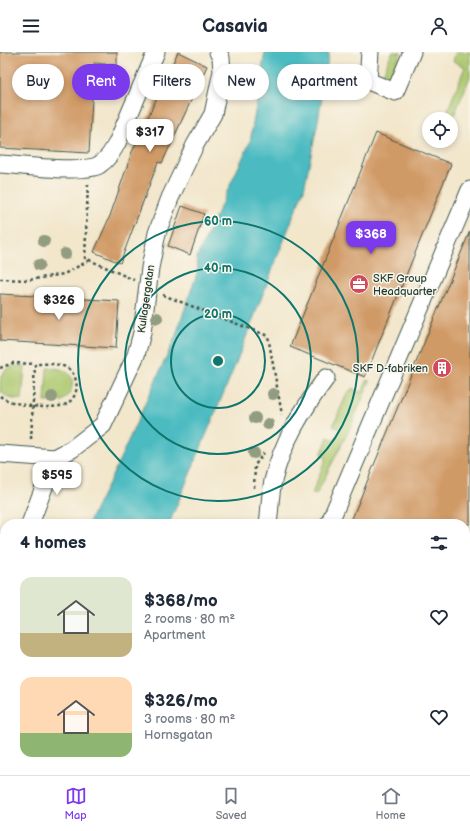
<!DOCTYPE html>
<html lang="en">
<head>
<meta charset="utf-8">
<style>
	body { margin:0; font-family:"Balsamiq Sans",sans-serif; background:#f6f6f7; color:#1f2937; height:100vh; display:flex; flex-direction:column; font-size:15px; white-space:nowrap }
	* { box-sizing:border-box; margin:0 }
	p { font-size:13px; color:#747a83 }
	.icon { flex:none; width:22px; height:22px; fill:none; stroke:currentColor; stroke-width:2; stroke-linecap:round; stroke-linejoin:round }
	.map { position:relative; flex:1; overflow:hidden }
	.drawer { position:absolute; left:0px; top:467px; width:470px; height:256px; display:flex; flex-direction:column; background:#fff; border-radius:16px 16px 0 0; box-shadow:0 2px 6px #0003 }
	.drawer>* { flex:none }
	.top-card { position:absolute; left:12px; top:12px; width:446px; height:36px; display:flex; gap:8px }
	.buttons { position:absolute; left:422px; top:60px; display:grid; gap:8px }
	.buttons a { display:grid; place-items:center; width:36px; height:36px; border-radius:50%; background:#fff; box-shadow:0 2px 6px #0003; font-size:20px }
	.price { position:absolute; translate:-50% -34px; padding:0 9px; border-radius:8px; background:#fff; color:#222; font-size:13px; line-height:26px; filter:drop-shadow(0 1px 2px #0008) }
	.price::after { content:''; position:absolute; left:50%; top:24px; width:12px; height:9px; margin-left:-6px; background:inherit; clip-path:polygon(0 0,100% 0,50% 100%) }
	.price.active { background:#7c3aed; color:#fff }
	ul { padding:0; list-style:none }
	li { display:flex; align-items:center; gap:12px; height:100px; padding:0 20px }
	li span { display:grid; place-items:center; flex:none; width:112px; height:80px; border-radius:12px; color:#555 }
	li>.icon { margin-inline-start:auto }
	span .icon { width:48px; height:48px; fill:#fffc; stroke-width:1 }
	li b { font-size:17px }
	h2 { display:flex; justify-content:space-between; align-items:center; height:48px; padding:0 20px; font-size:17px }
	.chip { padding:0 14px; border-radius:18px; background:#fff; box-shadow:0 2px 6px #0003; font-size:14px; line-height:36px }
	.chip.active { background:#7c3aed; color:#fff }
	header { display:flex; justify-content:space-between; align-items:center; height:52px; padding:0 20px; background:#fff; font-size:18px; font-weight:700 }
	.menu { display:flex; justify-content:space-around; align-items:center; height:56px; border-top:1px solid #e0e1e3; background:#fff; font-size:11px; color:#747a83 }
	.menu a { display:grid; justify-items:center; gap:2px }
	.menu .active { color:#7c3aed }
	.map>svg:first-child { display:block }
	.green { fill:#acc86e; stroke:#668251 }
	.water { fill:#4cbbc1; stroke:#367c7a }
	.building { fill:#d09a66 }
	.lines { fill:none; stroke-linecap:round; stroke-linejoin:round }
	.minor-casing { stroke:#3f564b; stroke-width:19 }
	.path { stroke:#3f564b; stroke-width:2.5; stroke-dasharray:3 3; stroke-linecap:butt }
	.minor { stroke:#fff; stroke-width:17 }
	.tree { fill:#919c80 }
	.ring { fill:none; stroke:#0f766e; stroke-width:2 }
	.labels { text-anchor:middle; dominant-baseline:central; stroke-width:3; stroke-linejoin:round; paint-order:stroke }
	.poi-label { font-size:11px; fill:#1f3d34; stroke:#fbf7ec; text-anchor:start }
	.street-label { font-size:11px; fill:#1f3d34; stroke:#fbf7ec }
	.centre { fill:#0f766e; stroke:#fbf7ec; stroke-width:2 }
	.ring-label { font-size:12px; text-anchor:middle; font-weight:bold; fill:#0f766e; stroke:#fbf7ec; stroke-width:3; stroke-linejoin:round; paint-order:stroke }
</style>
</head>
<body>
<header><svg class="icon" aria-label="menu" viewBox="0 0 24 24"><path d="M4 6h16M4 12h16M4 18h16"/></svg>Casavia<svg class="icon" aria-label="person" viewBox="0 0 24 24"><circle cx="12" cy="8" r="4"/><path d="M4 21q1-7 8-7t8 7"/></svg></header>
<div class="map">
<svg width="470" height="723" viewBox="0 0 470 723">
	<rect width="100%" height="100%" fill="#fbf7ec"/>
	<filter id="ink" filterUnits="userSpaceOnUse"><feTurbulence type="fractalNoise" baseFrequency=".025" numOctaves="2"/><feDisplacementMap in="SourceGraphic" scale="8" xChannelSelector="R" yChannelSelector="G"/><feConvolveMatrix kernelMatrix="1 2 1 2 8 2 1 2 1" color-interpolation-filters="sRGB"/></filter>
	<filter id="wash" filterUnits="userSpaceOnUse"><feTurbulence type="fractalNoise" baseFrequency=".012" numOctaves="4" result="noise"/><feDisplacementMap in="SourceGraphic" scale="16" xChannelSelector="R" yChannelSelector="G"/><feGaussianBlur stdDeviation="0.9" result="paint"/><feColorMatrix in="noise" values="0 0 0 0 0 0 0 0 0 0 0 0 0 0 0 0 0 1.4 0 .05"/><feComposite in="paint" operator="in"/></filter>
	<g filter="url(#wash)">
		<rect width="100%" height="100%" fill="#f2e6cb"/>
		<g class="green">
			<path d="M392,0H401L390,26L388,27L382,24Z"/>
			<path d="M456,0H470V25L451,71V67H444L465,15L453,9Z"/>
			<path d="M15,314H25L22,348L9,346L0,339C0,324 0,318 15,314Z"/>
			<path d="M47,316C52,316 58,316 63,318C78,324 73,342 62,349L45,350Z"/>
			<path d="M367,328L370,329L351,374L316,443L312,442L326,406L321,403L328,385L335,388L340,377L333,374L348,339H351L352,336L362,341Z"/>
		</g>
		<g class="water">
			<path d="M265,0H329L318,69L304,137L234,316L169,472H88L114,420L175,286L198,218L197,205L250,90Z"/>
			<path d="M16,718H73L71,723H16Z"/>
		</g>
		<g id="blocks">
			<g class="building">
				<path d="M0,0H117V13L94,11L89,101L0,96Z"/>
				<path d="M178,0L207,14L162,111L158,110L120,211L94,200L110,164L132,100Z"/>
				<path d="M376,81L451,112L365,325L290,295Z"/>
				<path d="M182,154L204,162L190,203L168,194Z"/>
				<path d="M470,179V472H359L351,469Z"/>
				<path d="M0,242L119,249L116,296L0,289Z"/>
			</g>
		</g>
	</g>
	<g filter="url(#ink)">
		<use href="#blocks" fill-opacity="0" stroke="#3f564b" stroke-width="1"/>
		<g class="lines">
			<defs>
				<g id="minor">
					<path d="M370,0L368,29L395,40L412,0"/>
					<path d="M0,112C21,113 83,122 99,113C108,107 112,100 117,91L156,0"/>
					<path d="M0,402L55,406"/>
					<path d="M30,472L55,406L72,397L103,373L136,303L142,281L150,216L157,181L170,146L195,93L213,62L222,19L221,6L218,0"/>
					<path d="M268,472C270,458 270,443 273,429C282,390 303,357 326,326"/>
					<path d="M329,472L470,138"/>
					<path d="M0,490L5,492"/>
					<path d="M465,539L470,541"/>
					<path d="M0,549L5,537"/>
					<path d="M465,661H470"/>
					<path d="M260,718L264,723"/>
					<path d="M220,723L222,720"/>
					<path d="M463,723L470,716"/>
				</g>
			</defs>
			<use href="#minor" class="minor-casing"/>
			<g class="path">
				<path d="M88,132L85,206L134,228"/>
				<path d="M0,227L29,228L64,222L90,208"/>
				<path d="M163,243L258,280L268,284L282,363"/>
				<path d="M0,316L13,311L35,312L31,387H29"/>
				<path d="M0,344C11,354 57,359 68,351C82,341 78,319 63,314C55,311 44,312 35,312"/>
				<path d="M254,436L255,413L264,401"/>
			</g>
			<use href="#minor" class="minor"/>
		</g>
		<g class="tree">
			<circle cx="44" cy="189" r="6"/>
			<circle cx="65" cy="202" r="6"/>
			<circle cx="39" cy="213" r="6"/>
			<circle cx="157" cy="266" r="6"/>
			<circle cx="273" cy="342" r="6"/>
			<circle cx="52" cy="345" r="6"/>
			<circle cx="255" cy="366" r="6"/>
			<circle cx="268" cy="372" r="6"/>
			<circle cx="254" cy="401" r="6"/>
		</g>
	</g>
	<g class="ring">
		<circle cx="218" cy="309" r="47"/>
		<circle cx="218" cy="309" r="93"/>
		<circle cx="218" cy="309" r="140"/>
	</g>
	<defs>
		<symbol id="office-disc" viewBox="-11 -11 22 22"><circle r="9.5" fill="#d1495b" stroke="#fbf7ec"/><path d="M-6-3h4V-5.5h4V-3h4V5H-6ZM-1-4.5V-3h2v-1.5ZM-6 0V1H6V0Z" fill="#fff"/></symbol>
		<symbol id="building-disc" viewBox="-11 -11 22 22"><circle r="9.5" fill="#d1495b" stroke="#fbf7ec"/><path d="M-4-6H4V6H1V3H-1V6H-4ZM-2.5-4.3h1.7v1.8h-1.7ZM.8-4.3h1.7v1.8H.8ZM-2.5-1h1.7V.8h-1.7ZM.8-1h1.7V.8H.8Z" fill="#fff"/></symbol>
	</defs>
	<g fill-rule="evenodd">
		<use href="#office-disc" x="348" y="221" width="22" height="22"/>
		<use href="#building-disc" x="431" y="305" width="22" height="22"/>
	</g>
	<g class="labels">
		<g class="poi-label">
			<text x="373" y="226">SKF Group<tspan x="373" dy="13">Headquarter</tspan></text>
			<text x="428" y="316" text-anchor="end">SKF D-fabriken</text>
		</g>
		<g class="street-label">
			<text transform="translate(146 247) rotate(-82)">Kullagergatan</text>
		</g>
	</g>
	<circle cx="218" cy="309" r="6" class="centre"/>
	<g class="ring-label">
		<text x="218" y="173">60 m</text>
		<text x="218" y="220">40 m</text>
		<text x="218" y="266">20 m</text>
	</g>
</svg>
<div class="buttons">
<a><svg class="icon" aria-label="locate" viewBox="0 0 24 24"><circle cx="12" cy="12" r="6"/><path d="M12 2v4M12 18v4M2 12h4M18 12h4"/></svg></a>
</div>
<b class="price" style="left:150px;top:101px">$317</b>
<b class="price active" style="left:371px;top:203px">$368</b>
<b class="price" style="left:59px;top:269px">$326</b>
<b class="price" style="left:57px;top:444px">$595</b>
<div class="top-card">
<a class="chip">Buy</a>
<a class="chip active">Rent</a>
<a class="chip">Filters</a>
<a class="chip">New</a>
<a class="chip">Apartment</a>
</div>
<section class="drawer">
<h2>4 homes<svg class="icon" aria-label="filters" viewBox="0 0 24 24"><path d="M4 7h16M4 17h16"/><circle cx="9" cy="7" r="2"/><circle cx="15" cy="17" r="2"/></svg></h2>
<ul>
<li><span style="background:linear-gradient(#dfe7d0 70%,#c2b280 0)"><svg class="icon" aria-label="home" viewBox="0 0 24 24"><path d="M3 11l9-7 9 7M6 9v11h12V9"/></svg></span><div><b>$368/mo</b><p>2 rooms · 80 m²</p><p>Apartment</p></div><svg class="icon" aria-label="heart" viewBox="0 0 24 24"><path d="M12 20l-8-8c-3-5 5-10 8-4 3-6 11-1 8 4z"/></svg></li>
<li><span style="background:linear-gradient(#ffd9b3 70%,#8fb573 0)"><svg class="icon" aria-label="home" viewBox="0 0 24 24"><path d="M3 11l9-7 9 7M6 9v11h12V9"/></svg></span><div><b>$326/mo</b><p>3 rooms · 80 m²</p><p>Hornsgatan</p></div><svg class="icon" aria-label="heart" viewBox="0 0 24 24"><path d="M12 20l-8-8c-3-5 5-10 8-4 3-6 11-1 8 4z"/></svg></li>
</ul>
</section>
</div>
<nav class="menu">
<a class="active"><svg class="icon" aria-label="map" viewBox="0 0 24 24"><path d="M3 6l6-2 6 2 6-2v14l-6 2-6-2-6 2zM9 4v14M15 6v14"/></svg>Map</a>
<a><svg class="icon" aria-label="saved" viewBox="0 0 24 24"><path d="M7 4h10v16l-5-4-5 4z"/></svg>Saved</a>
<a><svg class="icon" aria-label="home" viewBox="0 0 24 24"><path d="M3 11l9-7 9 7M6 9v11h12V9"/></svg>Home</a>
</nav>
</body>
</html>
